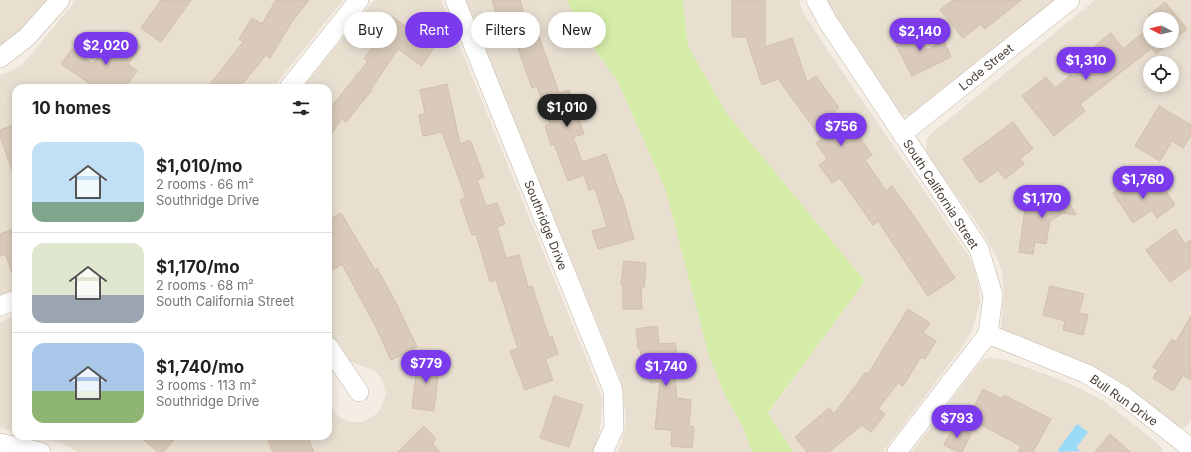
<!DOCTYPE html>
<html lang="en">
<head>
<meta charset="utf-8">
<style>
	body { margin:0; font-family:Inter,sans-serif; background:#f2f2f2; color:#222; height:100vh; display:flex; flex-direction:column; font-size:15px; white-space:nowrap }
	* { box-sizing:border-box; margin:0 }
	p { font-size:13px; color:#767676 }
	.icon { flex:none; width:22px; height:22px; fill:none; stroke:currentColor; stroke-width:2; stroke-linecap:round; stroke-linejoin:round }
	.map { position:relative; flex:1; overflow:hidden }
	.sheet { position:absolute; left:12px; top:84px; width:320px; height:356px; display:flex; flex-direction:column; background:#fff; border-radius:12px; box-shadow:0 2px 10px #0003 }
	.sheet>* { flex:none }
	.hud { position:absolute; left:344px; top:12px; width:380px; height:36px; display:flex; gap:8px }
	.needle { width:26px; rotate:277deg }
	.buttons { position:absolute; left:1143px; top:12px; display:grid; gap:8px }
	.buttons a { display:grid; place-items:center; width:36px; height:36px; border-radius:50%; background:#fff; box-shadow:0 2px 10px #0003; font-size:20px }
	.price { position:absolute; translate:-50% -34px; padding:0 9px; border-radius:14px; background:#7c3aed; color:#fff; font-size:13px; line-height:26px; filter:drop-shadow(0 1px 2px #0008) }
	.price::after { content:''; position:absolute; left:50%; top:24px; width:12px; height:9px; margin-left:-6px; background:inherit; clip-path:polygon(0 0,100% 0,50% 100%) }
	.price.selected { background:#222; color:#fff }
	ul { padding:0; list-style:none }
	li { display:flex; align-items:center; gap:12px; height:100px; padding:0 20px }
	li+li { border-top:1px solid #e0e0e0 }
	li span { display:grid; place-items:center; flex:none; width:112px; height:80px; border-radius:12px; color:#555 }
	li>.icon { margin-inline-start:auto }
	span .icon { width:48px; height:48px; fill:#fffc; stroke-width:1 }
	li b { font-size:17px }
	h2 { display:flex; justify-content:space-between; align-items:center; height:48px; padding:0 20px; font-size:17px }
	.tag { padding:0 14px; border-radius:18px; background:#fff; box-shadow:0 2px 10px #0003; font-size:14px; line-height:36px }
	.tag.selected { background:#7c3aed; color:#fff }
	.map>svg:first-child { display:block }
	.residential { fill:#e8dfd1; fill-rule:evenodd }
	.green { fill:#d5eca8 }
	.water { fill:#99dbf7 }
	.building { fill:#d9cabb; stroke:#d2beab }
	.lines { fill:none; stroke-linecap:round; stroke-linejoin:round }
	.minor-casing { stroke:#c3b7a8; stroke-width:20 }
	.minor { stroke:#fff; stroke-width:19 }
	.labels { text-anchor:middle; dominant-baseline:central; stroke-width:3; stroke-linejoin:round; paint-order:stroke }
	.street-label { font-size:12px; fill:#463d33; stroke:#fff }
</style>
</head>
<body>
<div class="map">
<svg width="1191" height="452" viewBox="0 0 1191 452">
	<rect width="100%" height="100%" fill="#f4ede4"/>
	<g class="residential">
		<path d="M0,0H49L34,18L0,50Z"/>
		<path d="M76,0H343L273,88H16V291L0,297V75L11,71L24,63Z"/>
		<path d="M374,0H441L602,397L601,420L598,439L593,452H77L62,443L32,436H328V373L330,382L329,399L331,408L339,417L351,422H362L374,416L381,408L386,394L382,379L375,371L349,361L328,330V88H302Z"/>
		<path d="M465,0H567L576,22L619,84L666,191L689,276L726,398L743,427L752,452H618L623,438L626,416L620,379Z"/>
		<path d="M683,0H799L802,10L824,45L969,256L975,271L979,289L980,302L972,331L965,343L883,452H793L768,414L865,281L727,114L688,46Z"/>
		<path d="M825,0H1057L914,116L898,114Z"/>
		<path d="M1095,0H1191V420L1186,426L1182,428L1179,427L1002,330L1001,325L1004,292L1002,273L997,257L976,222L928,156L926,151L927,139L932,133ZM1150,19H1172V41H1150ZM1150,63H1172V85H1150Z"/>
		<path d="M16,315V432L0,428V322Z"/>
		<path d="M990,358L1005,360L1059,379L1081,389L1105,402L1156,442L1163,450V452H912L978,365L984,359Z"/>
	</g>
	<path class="green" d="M567,0H683L688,46L727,114L865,281L768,413L793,452H752L743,427L726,398L709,356L666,191L619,84L576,22Z"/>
	<path class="water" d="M1077,424L1088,432L1076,448L1081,451L1060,452L1058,450Z"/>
	<g class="building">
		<path d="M161,0H191L161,42L141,28Z"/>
		<path d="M276,0H309L291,23L270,58L266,55L239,88H217L211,83L243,42L239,39L252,18L262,24Z"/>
		<path d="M492,0H520L529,33L537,31L559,93L569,90L584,134L573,137L582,162L606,154L620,195L621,194L634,239L598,249L592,231L607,227L595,188L589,190L584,175L568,181L554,144L551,145L545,126L550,124L537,86L532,88L509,23L500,26Z"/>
		<path d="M732,0H765V47L792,38L807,82L816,76L839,108L832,113L852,142L859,136L872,155L865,160L886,191L892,186L916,219L955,278L928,296L878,221L873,225L840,178L832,183L819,165L827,159L816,143L822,139L778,79L762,85L746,37H732Z"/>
		<path d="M953,0H1021L985,29L981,24L963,38L940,10Z"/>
		<path d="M1165,2L1187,29L1172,41V19H1150L1148,16Z"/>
		<path d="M392,17L435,46L422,66L398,49L371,89L372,90L346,122L342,119L328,138V111L368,61L364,59Z"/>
		<path d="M1150,27V41H1172L1156,54L1152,48L1080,104L1085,111L1054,136L1022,96L1046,77L1055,88L1071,75L1073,77L1102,54L1095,46L1111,33L1123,49Z"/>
		<path d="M916,28L927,50L944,41L951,57L912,76L893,39Z"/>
		<path d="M126,35L141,47L128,64L137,71L125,88H96L61,64L72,49L93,64L106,47L114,52Z"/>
		<path d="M447,84L460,144L470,140L484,177L477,180L486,206L497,203L505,224L497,227L506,258L519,255L528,287L532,286L549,337L552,336L558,354L545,359L553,380L525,390L510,351L518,348L496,280L490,282L476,234L472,235L460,200L466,198L442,132L423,136L419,115L425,113L420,90Z"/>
		<path d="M1159,106L1191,125V135L1183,148L1172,141L1160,161L1135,146Z"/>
		<path d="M1013,122L1033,149L1020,158L1024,164L1005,179L998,170L980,183L963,159Z"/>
		<path d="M16,124V176H14L0,136V130Z"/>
		<path d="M1137,177L1148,194L1162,185L1175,205L1157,218L1152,210L1133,223L1113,193Z"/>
		<path d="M1061,188L1076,215L1063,213L1050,221L1046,244L1035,242L1033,254L1019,252L1025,208Z"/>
		<path d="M341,213L375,270L377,268L397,305L417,347L391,360L376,327L342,264L328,273V221Z"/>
		<path d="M16,228V280H15L5,254L0,256V234Z"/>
		<path d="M1175,229L1185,244L1191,240V267L1170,282L1146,250Z"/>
		<path d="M624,261L646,263L644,287H641L642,309H623V285H621Z"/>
		<path d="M1050,286L1084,294L1079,313L1088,315L1083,335L1063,330L1065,321L1043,315Z"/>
		<path d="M908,309L930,323L923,333L936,341L925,359L921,357L903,386L898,383L878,409L885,414L871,432L862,425L829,452H807L795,437L829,408L834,414L866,372L868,374Z"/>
		<path d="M1191,316V380L1183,375L1173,391L1153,378L1158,370L1153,367L1172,339L1176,342Z"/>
		<path d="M657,326L659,344L675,343L677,356L672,357L677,398L691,400L689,426L694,427L692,448L671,446L672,430L655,429L660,382L650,383L649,371H643L640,348H638L636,329Z"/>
		<path d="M418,357L440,359L434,411L412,408Z"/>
		<path d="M983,389L1002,399L1004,395L1051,419L1033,452H1018L1021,446L968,418Z"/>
		<path d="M554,396L583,405L569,447L540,438Z"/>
		<path d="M954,425L971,434L962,452H958L944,445Z"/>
		<path d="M424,426L436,439L432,443L440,452H398Z"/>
		<path d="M1110,434L1130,452H1095Z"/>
		<path d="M139,436H177L164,452H158Z"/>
		<path d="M266,436H307L314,452H273Z"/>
	</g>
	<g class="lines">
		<defs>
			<g id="minor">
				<path d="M455,0L613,390L614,428L603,452"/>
				<path d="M816,0L828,22L979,249L993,295L988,334L897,452"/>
				<path d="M0,58L27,37L60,0"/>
				<path d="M289,88L359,0"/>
				<path d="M902,134L1070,0"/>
				<path d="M0,306L16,300"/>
				<path d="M988,334L1087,374L1125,397L1188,446"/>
				<path d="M328,346L359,392"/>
				<path d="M0,443L41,452"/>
			</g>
		</defs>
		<use href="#minor" class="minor-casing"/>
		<use href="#minor" class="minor"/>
	</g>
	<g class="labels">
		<g class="street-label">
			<text transform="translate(986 67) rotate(-39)">Lode Street</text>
			<text transform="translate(941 194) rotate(57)">South California Street</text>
			<text transform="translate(546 225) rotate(68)">Southridge Drive</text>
			<text transform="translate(1124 400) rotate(35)">Bull Run Drive</text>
		</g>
	</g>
</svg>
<div class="buttons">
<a><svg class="needle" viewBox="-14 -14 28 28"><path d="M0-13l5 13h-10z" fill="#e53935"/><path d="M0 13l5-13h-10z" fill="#767676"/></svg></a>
<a><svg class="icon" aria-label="locate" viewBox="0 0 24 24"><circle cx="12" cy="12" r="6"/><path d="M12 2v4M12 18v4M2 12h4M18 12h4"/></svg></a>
</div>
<b class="price" style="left:920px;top:52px">$2,140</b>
<b class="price" style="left:106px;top:66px">$2,020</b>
<b class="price" style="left:1086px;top:81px">$1,310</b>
<b class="price selected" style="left:567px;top:128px">$1,010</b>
<b class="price" style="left:841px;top:147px">$756</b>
<b class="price" style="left:1143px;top:200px">$1,760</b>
<b class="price" style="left:1042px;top:219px">$1,170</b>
<b class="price" style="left:426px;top:384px">$779</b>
<b class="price" style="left:666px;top:387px">$1,740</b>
<b class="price" style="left:957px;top:439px">$793</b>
<div class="hud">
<a class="tag">Buy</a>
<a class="tag selected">Rent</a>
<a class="tag">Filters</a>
<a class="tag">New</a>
</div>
<section class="sheet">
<h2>10 homes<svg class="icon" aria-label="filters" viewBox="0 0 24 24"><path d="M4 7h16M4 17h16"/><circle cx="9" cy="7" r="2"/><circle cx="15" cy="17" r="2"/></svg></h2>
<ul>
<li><span style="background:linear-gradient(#bfe0f5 75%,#7fa58c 0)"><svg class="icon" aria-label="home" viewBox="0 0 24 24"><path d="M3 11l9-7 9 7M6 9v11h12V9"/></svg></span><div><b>$1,010/mo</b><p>2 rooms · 66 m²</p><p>Southridge Drive</p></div></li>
<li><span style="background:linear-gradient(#dfe7d0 65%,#9aa5b1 0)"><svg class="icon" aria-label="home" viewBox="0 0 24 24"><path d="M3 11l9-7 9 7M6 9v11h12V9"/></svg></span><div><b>$1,170/mo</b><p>2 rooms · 68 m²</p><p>South California Street</p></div></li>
<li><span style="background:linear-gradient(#a9c7e8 60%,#8fb573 0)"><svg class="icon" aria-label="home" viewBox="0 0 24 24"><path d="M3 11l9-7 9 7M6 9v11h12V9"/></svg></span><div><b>$1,740/mo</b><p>3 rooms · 113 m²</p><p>Southridge Drive</p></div></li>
</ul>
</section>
</div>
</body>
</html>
